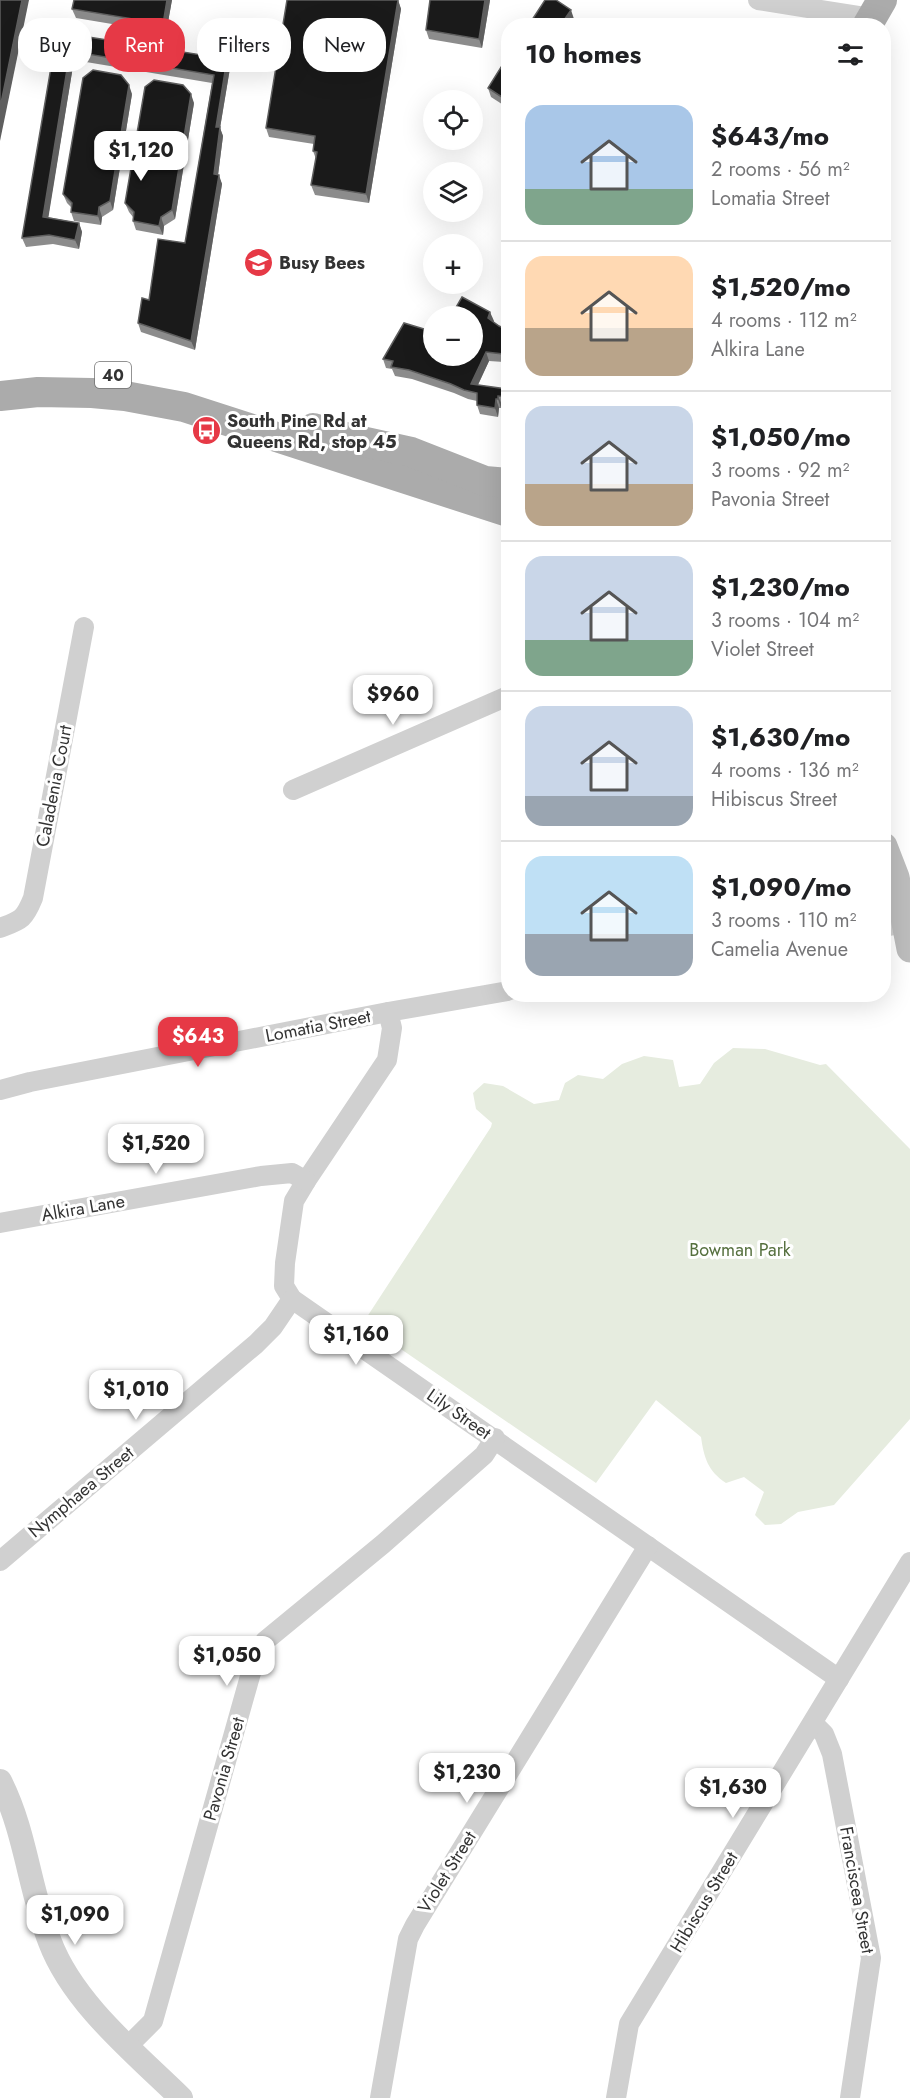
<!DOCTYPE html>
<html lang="en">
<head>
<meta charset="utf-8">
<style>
	body { margin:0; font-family:Jost,sans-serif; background:#f2f2f2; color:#202124; height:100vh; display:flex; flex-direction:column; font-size:22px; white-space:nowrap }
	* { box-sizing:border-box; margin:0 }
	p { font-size:20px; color:#757577 }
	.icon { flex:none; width:33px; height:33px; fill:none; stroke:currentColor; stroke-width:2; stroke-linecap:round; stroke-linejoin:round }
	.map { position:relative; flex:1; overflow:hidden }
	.sheet { position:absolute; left:501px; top:18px; width:390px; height:984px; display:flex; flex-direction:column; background:#fff; border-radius:24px; box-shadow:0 6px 24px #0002 }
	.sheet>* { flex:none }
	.banner { position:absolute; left:18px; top:18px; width:393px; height:54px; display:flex; gap:12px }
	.fabs { position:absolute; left:423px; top:90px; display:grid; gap:12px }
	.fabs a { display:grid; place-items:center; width:60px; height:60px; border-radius:50%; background:#fff; box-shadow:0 6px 24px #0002; font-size:30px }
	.price { position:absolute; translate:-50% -51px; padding:0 14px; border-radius:12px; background:#fff; color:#222; font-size:20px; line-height:39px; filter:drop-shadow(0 2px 3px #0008) }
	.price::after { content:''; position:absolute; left:50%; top:36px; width:18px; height:14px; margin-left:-9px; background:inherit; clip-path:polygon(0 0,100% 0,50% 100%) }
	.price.current { background:#e63946; color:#fff }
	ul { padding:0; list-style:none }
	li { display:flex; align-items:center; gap:18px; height:150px; padding:0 24px }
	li+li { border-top:2px solid #e0e0e0 }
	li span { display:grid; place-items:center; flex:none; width:168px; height:120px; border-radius:18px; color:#555 }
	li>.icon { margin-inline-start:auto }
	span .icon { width:72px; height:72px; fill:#fffc; stroke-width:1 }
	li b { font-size:26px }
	h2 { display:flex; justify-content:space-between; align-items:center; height:72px; padding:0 24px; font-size:26px }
	.tag { padding:0 21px; border-radius:24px; background:#fff; box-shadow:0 6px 24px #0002; font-size:21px; line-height:54px }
	.tag.current { background:#e63946; color:#fff }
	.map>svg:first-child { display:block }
	.green { fill:#e6ecdf }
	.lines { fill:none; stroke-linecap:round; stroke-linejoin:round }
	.minor { stroke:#d0d0d0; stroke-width:20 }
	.tertiary { stroke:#d0d0d0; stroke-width:24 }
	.secondary { stroke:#bdbdbd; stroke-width:27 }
	.primary { stroke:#ababab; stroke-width:30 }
	.wall { fill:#8c8c8c; fill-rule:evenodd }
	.shaded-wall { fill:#5f5f5f }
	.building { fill:#1a1a1a; stroke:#5f5f5f; stroke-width:1.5; fill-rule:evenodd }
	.labels { text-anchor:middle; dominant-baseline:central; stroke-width:6; stroke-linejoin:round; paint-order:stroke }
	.shield { fill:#fff; stroke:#707070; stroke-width:1.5 }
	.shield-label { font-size:16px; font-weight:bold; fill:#333 }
	.poi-label { font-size:18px; font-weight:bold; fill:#333; stroke:#fff; text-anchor:start }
	.street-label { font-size:18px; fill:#333; stroke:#fff }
	.park-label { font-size:18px; fill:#56703f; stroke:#fff }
</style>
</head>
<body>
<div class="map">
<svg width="910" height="2098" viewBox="0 0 910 2098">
	<rect width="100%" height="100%" fill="#fff"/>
	<path class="green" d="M733,1048L765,1049L820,1065L826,1064L910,1149V1419L834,1505L798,1512L781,1524L765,1525L755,1515L764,1492L744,1477L726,1483C708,1471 704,1458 701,1437L656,1400L596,1483L363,1323L491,1127L492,1123L476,1109L473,1093L484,1083L503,1086L534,1104L559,1100L565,1083L578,1075L603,1079L622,1064L644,1056L673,1060L679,1087L700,1084L714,1063Z"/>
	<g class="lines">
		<g class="minor">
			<path d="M758,0L871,18"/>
			<path d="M293,790L508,696"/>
			<path d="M884,927L905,923"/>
			<path d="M0,928C21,920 24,920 33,898L84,627"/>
			<path d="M508,991L388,1012L392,1028L387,1060L306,1181L294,1201L285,1263L284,1286L292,1299L839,1679"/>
			<path d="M0,1090L30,1082L388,1012"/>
			<path d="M0,1223L261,1176L292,1173L306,1181"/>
			<path d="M0,1561L256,1344L273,1327L292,1299"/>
			<path d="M813,1723L824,1734L832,1754L871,1958L850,2098"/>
			<path d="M128,2046L153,2021L254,1662L265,1641L383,1544L484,1455L495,1438"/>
			<path d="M380,2098L405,1956L408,1939L415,1925L648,1546"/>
			<path d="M616,2098L629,2024L910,1562"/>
		</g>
		<path class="tertiary" d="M0,1781C26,1832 29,1889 50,1942C73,2003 135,2053 181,2098"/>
		<path class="secondary" d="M884,846L896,877L910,949"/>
		<g class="primary">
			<path d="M867,26L882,0"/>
			<path d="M0,396L38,392L92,393L125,396L184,407L508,512"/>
			<path d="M313,428L352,439L411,452L485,481L508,483"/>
		</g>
	</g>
	<g class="wall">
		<path d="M172,0L166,33L76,18L72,9Z"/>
		<path d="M398,0L401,9L369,203L315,195L311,185L316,159L313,151L314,144L269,137L266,128Z"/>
		<path d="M430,0H490L482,48L429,39L426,30Z"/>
		<path d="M57,32L227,59L230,68L220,128L223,136L218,175L222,184L195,350L141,332L138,323L149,300L185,243L212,83L74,60L48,217L79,223L82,232L79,249L53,244L26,247L22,238Z"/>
		<path d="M508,56V108L491,97L488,88Z"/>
		<path d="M132,94L113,210L102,217L101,225L74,221L71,212L72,208L67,203L63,194Z"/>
		<path d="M194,103L175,219L164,226L163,235L136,230L133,221V217L129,212L125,203Z"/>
		<path d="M490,312L493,322L499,326L508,330V406L502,405L501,408H499L498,417L480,414L477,405V401L468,399L454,393L412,379L395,376L392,369L386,368L383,359L434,356ZM489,361L504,362L507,389L478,385Z"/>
	</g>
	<g class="shaded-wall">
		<path d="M22,0H29L0,141V108Z"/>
		<path d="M167,0H172L166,33L163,24Z"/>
		<path d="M398,0L401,9L369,203L366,194Z"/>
		<path d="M485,0H490L482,48L479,39Z"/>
		<path d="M571,10L574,19L569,26H560Z"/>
		<path d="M70,51L74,60L47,226L43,217Z"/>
		<path d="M227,59L230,68L220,128L223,136L217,183L214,174L216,127Z"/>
		<path d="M129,85L132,94L113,210L110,201Z"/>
		<path d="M191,94L194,103L175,219L172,210Z"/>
		<path d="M219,175L222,184L195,350L191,341Z"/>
		<path d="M99,207L102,217L101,225L98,216Z"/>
		<path d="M161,217L164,226L163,235L159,226Z"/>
		<path d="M79,223L82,232L79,249L75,240Z"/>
		<path d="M490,312L494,321L491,327L488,318Z"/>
		<path d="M486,352L489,361L474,393L471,384Z"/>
		<path d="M498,396L502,405L501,408L498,399Z"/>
		<path d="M496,399L499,408L498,417L495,408Z"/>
	</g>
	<g class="building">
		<path d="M0,0H22L0,108Z"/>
		<path d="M74,0H167L163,24L72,9Z"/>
		<path d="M287,0H398L366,194L311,185L317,152L313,151L315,136L266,128Z"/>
		<path d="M430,0H485L479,39L426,30Z"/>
		<path d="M545,0H556L571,10L560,26H528Z"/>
		<path d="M57,32L227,59L216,127H220L214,174L219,175L191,341L138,323L142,298L149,300L158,239L185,243L214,75L70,51L43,217L79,223L75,240L49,235L22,238Z"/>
		<path d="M508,56V101L488,88Z"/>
		<path d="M93,70L121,75L129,85L110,201L99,207L98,216L71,212L72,203L63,194L83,78Z"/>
		<path d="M154,80L183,85L191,94L172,210L161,217L159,226L133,221L134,212L125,203L145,87Z"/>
		<path d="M462,297L490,312L488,318L499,326L508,330V397L498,396V399H496L495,408L477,405V393L464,390L451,384L409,370L391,367L393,361L383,359L404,323L434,332V356H472V316H451ZM486,352L503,354L507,389L471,384Z"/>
	</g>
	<defs>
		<symbol id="school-disc" viewBox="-11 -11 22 22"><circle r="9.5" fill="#e63946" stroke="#fff"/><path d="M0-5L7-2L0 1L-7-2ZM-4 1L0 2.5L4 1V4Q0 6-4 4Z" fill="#fff"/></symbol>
		<symbol id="bus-disc" viewBox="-11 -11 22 22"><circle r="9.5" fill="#e63946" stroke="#fff"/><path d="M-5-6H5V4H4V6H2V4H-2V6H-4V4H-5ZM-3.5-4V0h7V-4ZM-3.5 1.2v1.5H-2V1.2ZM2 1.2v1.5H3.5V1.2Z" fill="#fff"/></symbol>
	</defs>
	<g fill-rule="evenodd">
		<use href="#school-disc" x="242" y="246" width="33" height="33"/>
		<use href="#bus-disc" x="190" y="414" width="33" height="33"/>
	</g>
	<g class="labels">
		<rect class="shield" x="95" y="362" width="36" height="26" rx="4.5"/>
		<g class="shield-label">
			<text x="113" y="375">40</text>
		</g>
		<g class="poi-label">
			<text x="279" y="263">Busy Bees</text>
			<text x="227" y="421">South Pine Rd at<tspan x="227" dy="21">Queens Rd, stop 45</tspan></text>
		</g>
		<g class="street-label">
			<text transform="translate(54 786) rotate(-79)">Caladenia Court</text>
			<text transform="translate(318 1026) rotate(-11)">Lomatia Street</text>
			<text transform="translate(83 1208) rotate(-10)">Alkira Lane</text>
			<text transform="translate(459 1414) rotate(35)">Lily Street</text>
			<text transform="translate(81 1492) rotate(-40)">Nymphaea Street</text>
			<text transform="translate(224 1769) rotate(-74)">Pavonia Street</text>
			<text transform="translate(447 1872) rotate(-58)">Violet Street</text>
			<text transform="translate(857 1890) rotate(80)">Franciscea Street</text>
			<text transform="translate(704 1902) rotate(-59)">Hibiscus Street</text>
		</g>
		<g class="park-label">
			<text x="740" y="1250">Bowman Park</text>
		</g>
	</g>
</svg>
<div class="fabs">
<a><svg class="icon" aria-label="locate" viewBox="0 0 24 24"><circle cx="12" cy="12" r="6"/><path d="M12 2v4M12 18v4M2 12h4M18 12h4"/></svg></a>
<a><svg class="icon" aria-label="layers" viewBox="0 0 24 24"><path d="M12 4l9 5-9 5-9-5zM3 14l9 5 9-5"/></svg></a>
<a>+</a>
<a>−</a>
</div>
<b class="price" style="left:141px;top:182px">$1,120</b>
<b class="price" style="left:393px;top:726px">$960</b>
<b class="price current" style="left:198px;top:1068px">$643</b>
<b class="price" style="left:156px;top:1175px">$1,520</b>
<b class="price" style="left:356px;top:1366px">$1,160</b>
<b class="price" style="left:136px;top:1421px">$1,010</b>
<b class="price" style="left:227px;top:1687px">$1,050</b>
<b class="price" style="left:467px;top:1804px">$1,230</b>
<b class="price" style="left:733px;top:1819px">$1,630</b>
<b class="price" style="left:75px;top:1946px">$1,090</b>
<div class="banner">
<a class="tag">Buy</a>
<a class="tag current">Rent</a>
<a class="tag">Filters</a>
<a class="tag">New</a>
</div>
<section class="sheet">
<h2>10 homes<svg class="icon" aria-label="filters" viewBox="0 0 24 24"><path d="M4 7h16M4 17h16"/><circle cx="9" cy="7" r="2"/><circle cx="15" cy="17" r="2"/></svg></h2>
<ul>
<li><span style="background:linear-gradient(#a9c7e8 70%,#7fa58c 0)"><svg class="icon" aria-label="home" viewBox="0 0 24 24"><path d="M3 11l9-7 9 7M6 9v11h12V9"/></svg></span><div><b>$643/mo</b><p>2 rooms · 56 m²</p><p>Lomatia Street</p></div></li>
<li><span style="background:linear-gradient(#ffd9b3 60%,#b9a48a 0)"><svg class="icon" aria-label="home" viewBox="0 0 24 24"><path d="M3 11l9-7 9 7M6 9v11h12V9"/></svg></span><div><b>$1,520/mo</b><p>4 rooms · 112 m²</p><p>Alkira Lane</p></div></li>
<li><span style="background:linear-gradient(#c9d6e8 65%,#b9a48a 0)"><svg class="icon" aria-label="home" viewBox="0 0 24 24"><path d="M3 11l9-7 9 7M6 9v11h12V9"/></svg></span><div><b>$1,050/mo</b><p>3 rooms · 92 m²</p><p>Pavonia Street</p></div></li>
<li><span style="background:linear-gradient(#c9d6e8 70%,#7fa58c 0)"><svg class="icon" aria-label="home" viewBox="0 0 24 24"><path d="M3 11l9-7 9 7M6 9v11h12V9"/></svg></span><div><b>$1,230/mo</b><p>3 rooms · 104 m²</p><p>Violet Street</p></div></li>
<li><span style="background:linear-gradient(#c9d6e8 75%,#9aa5b1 0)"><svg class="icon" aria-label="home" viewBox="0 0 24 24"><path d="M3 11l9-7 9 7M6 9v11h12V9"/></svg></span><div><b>$1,630/mo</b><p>4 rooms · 136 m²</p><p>Hibiscus Street</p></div></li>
<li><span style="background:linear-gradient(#bfe0f5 65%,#9aa5b1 0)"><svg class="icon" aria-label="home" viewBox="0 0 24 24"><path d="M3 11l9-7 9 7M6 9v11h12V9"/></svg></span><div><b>$1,090/mo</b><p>3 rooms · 110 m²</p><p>Camelia Avenue</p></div></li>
</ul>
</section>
</div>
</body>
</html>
